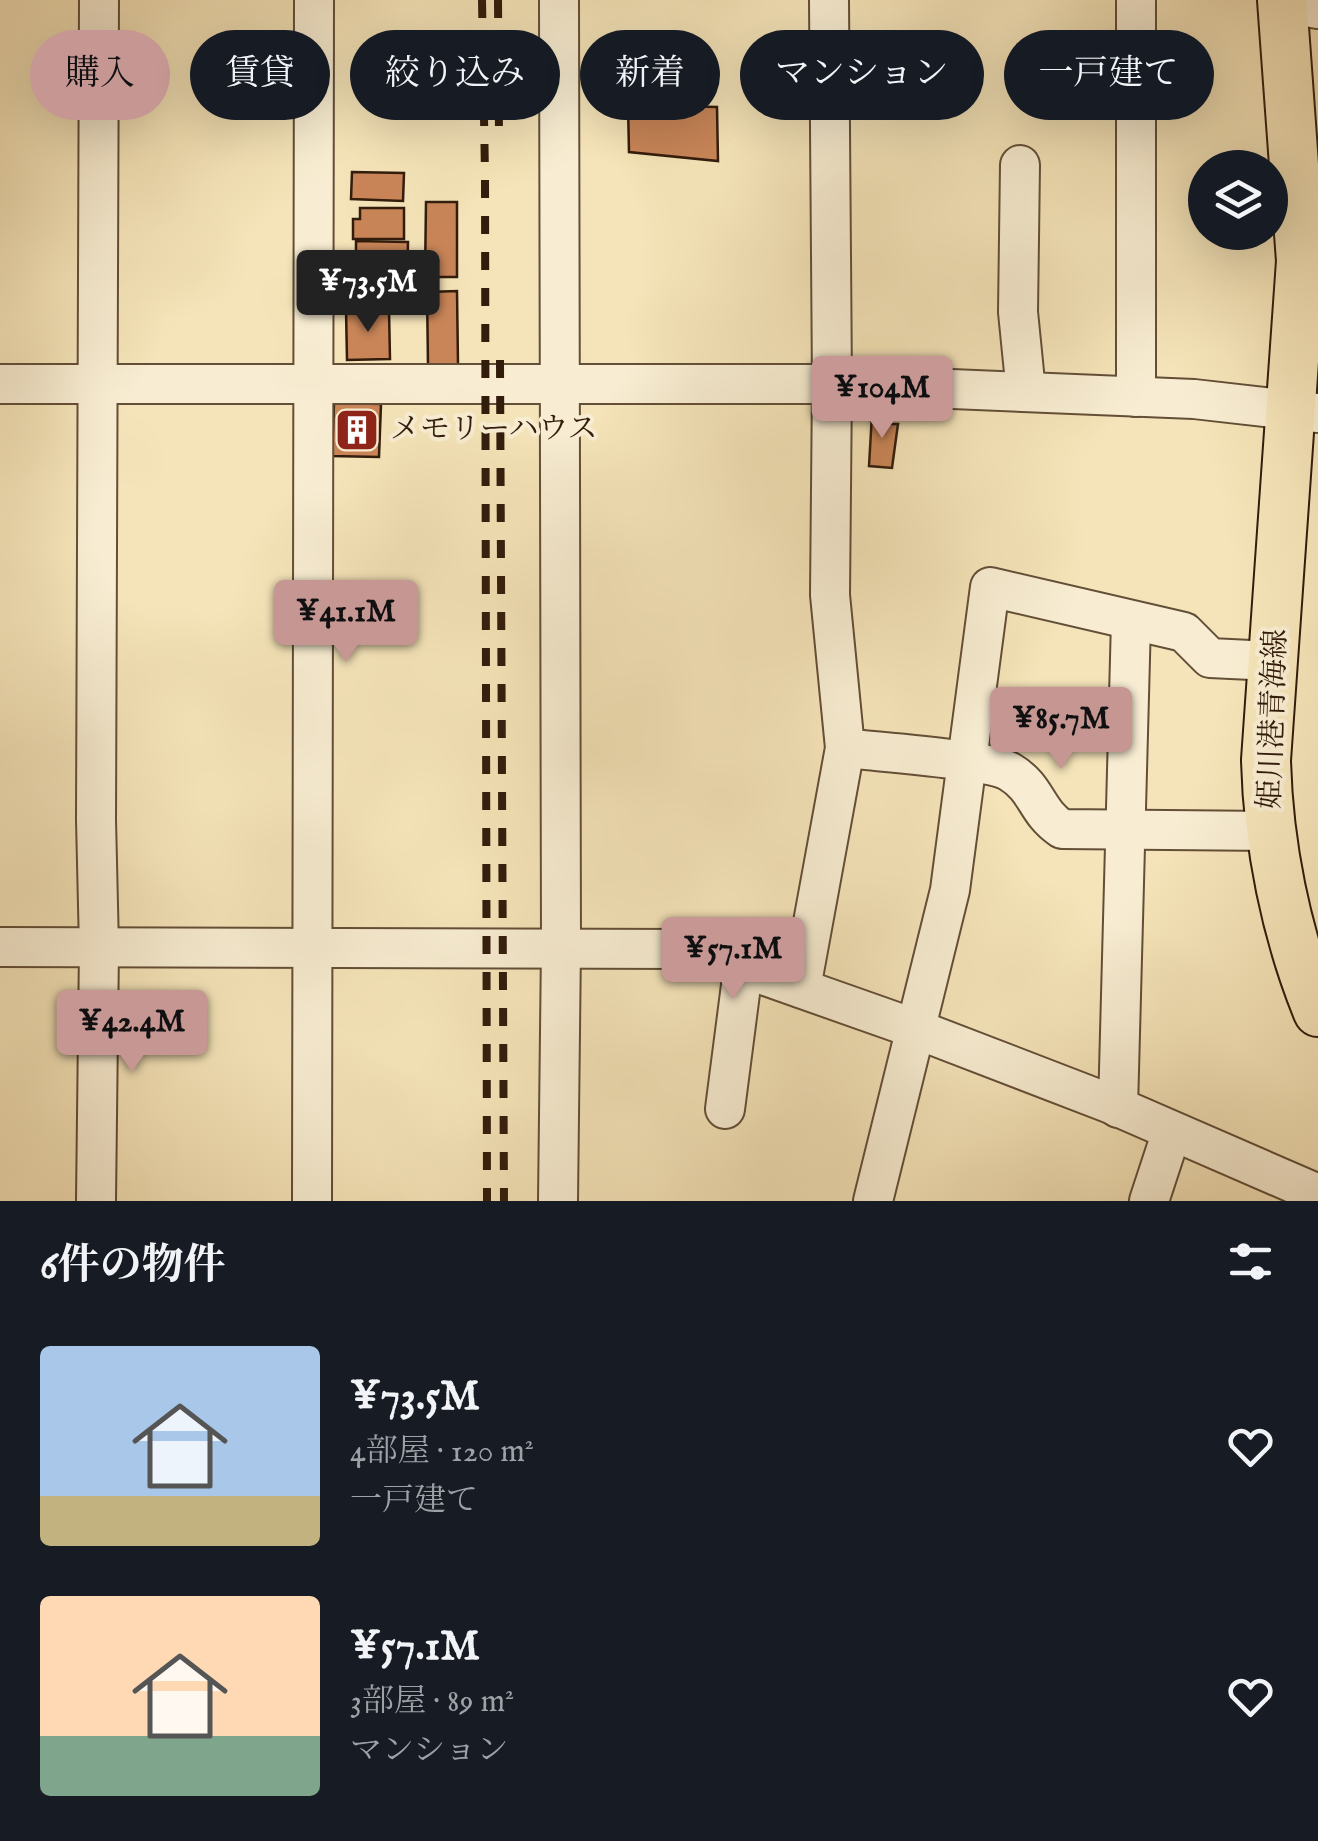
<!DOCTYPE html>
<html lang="ja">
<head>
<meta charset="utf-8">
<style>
	body { margin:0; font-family:"IM FELL English","Noto Serif JP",serif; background:#242831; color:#f1f3f6; height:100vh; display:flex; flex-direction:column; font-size:38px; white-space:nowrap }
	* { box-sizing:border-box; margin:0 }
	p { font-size:32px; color:#9ea1a6 }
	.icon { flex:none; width:55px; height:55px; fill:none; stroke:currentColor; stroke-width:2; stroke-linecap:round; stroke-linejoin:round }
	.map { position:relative; height:1201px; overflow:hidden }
	.sheet { display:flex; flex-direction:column; background:#171b24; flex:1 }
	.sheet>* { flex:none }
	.top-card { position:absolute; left:30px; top:30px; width:1260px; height:90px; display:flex; gap:20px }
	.controls { position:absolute; left:1188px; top:150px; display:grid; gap:20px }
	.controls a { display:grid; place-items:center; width:100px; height:100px; border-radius:50%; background:#171b24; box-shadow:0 10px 40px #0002; font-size:50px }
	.price { position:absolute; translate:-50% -85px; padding:0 22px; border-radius:10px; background:#c59692; color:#111; font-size:32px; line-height:65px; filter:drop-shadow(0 2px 5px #0008) }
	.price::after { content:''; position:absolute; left:50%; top:60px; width:30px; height:22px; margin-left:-15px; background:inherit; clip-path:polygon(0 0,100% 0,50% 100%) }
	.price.on { background:#222; color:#fff }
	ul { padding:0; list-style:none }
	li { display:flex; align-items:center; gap:30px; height:250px; padding:0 40px }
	li span { display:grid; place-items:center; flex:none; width:280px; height:200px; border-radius:10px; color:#555 }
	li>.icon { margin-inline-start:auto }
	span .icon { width:120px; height:120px; fill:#fffc; stroke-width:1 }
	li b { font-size:42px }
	h2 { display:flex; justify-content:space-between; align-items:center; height:120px; padding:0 40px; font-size:42px }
	.tag { padding:0 35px; border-radius:45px; background:#171b24; box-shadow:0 10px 40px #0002; font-size:35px; line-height:90px }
	.tag.on { background:#c59692; color:#111 }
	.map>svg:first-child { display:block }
	.building { fill:#c98558; stroke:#321c0c; stroke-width:2.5 }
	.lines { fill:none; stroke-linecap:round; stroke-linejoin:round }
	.minor-casing { stroke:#634e37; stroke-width:42 }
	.major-casing { stroke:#321c0c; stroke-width:52 }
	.minor { stroke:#f8edd2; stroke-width:38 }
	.major { stroke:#f5e4b9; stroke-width:48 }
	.rail { stroke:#321c0c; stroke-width:8; stroke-dasharray:18 18; stroke-linecap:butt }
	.labels { text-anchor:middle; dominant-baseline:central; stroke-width:8; stroke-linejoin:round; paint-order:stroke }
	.poi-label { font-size:30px; fill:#321c0c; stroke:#f8edd2; text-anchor:start }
	.street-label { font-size:30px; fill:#321c0c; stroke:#f8edd2 }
</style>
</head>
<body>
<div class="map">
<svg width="1318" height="1201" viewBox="0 0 1318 1201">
	<rect width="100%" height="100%" fill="#f5e4b9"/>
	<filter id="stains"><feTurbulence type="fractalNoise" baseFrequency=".002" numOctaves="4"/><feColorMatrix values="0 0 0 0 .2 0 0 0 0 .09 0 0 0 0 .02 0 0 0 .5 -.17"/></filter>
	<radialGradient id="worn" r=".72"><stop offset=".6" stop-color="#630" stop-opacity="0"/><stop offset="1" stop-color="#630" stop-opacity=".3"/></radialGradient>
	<g class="building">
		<path d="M628,105L717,107L718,161L629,152Z"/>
		<path d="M352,172L404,173L403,201L351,199Z"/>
		<path d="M426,202H457V277H425Z"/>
		<path d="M360,208H404V239H353V219H360Z"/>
		<path d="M356,241L408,242L407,301H369V260H356Z"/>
		<path d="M457,291L458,364L428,365L427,292Z"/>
		<path d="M346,310H389L390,359L347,360Z"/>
		<path d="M334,403L381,404L379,457L332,456Z"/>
		<path d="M888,411L887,424H898L892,468L869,466L872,414Z"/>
	</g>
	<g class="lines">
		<defs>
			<g id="minor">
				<path d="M1136,0V397"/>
				<path d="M1283,3L1318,9"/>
				<path d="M1020,165L1018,312L1026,392"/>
				<path d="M0,384H832L1194,399L1318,413"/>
				<path d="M845,748C877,752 989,759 1010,772C1038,789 1035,811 1062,829L1272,831"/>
				<path d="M0,947L689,949L916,1029L1111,1104L1318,1194"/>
				<path d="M801,988L845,748L830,595L832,384L829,0"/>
				<path d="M1118,1108L1131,621"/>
				<path d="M725,1109L743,970"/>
				<path d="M96,1201L99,948L96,820L99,0"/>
				<path d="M312,1201L314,0"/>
				<path d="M558,1201L561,947L559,0"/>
				<path d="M873,1201L950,890L990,587L1184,632L1210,658L1274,661"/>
				<path d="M1149,1201L1172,1131"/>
			</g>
			<path id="major" d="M1282,0L1301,261L1266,760C1268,844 1286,934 1318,1012"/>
		</defs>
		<use href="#minor" class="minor-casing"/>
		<use href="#major" class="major-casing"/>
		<use href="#minor" class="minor"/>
		<use href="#major" class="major"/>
		<g class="rail">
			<path d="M482,0L485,175L487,1201"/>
			<path d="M498,0L499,135"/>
			<path d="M500,360L504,1201"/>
		</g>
	</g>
	<defs>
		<symbol id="building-square" viewBox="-11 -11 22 22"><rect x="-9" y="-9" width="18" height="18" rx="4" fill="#8f2418" stroke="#f8edd2"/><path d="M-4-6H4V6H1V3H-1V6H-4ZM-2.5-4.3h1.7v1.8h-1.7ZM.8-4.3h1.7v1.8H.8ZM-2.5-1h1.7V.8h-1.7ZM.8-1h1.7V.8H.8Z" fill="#fff"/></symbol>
	</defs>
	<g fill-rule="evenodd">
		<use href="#building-square" x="332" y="405" width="50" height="50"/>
	</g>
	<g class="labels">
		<g class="poi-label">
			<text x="390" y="430">メモリーハウス</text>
		</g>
		<g class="street-label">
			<text transform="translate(1274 719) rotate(-88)">姫川港青海線</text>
		</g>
	</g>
	<rect width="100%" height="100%" filter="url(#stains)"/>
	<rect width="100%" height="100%" fill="url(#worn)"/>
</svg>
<div class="controls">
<a><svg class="icon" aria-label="layers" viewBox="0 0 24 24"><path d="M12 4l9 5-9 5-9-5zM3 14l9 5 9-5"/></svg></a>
</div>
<b class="price on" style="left:368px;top:335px">¥73.5M</b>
<b class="price" style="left:882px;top:441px">¥104M</b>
<b class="price" style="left:346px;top:665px">¥41.1M</b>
<b class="price" style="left:1061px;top:772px">¥85.7M</b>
<b class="price" style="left:733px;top:1002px">¥57.1M</b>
<b class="price" style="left:132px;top:1075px">¥42.4M</b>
<div class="top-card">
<a class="tag on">購入</a>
<a class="tag">賃貸</a>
<a class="tag">絞り込み</a>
<a class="tag">新着</a>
<a class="tag">マンション</a>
<a class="tag">一戸建て</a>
</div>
</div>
<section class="sheet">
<h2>6件の物件<svg class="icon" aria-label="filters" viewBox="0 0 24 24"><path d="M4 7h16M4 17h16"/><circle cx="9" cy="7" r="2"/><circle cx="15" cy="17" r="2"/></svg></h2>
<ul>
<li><span style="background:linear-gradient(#a9c7e8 75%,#c2b280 0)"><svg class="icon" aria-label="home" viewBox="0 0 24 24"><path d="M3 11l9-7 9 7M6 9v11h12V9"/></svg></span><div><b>¥73.5M</b><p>4部屋 · 120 m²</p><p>一戸建て</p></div><svg class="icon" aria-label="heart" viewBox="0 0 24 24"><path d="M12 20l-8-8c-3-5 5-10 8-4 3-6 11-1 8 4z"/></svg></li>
<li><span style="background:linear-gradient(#ffd9b3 70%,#7fa58c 0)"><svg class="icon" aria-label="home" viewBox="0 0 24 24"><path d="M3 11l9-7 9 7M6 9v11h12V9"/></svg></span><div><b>¥57.1M</b><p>3部屋 · 89 m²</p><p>マンション</p></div><svg class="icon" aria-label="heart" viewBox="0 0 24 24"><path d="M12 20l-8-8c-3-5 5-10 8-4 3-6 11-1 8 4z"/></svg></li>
</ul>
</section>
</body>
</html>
